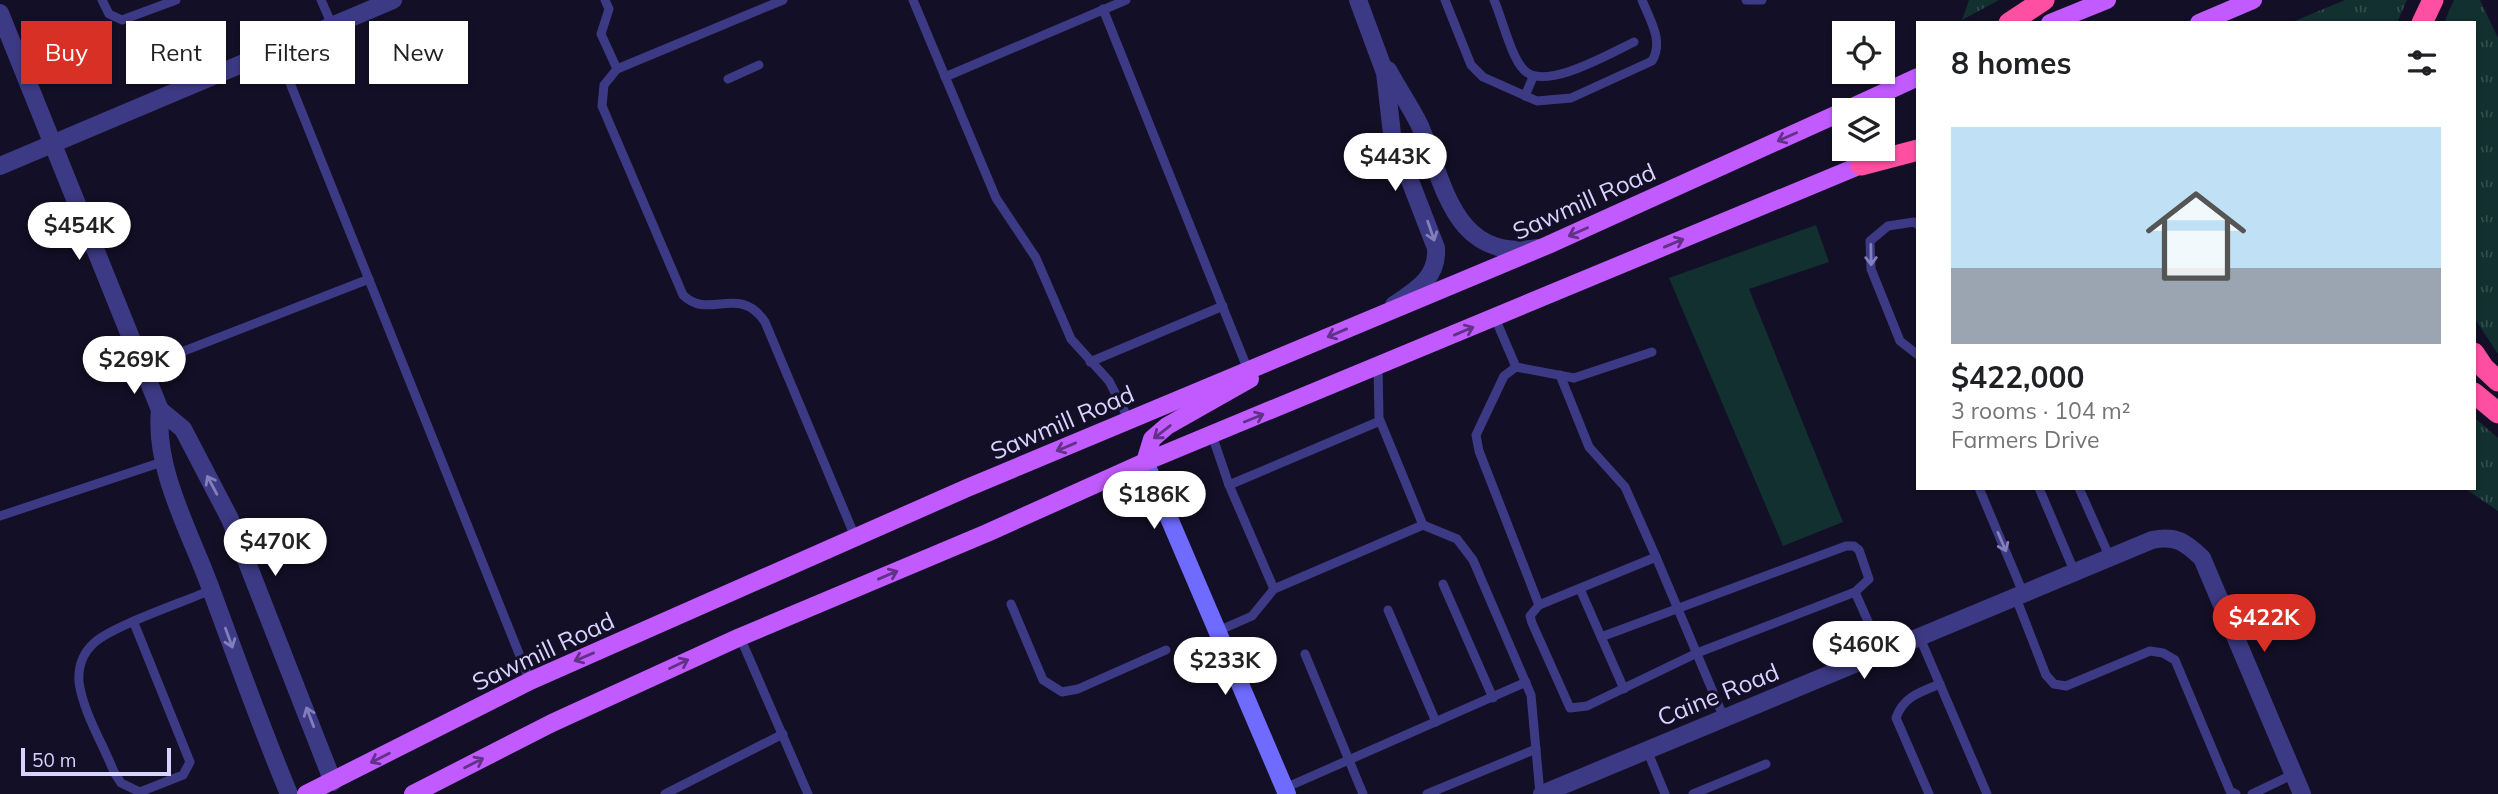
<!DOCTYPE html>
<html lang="en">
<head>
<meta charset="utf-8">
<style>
	body { margin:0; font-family:Mulish,sans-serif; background:#f6f6f6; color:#202124; height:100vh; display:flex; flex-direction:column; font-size:26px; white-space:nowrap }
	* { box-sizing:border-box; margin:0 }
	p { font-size:23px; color:#757577 }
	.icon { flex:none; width:38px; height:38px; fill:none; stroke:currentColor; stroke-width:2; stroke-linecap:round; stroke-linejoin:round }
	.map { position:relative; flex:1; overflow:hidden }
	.side { position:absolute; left:1916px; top:21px; width:560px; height:469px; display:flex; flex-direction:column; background:#fff; border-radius:0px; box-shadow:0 2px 5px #0004 }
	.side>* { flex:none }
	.hud { position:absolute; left:21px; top:21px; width:665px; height:63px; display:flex; gap:14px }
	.fabs { position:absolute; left:1832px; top:21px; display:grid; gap:14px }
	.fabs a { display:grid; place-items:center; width:63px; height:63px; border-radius:0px; background:#fff; box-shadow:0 2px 5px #0004; font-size:35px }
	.scale { position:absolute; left:21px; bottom:18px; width:150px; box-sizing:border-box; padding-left:7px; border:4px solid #d9d4ff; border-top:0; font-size:19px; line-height:24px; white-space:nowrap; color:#d9d4ff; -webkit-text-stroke:5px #130f26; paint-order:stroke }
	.price { position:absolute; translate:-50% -60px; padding:0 16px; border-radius:24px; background:#fff; color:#222; font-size:23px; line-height:46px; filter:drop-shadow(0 2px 4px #0008) }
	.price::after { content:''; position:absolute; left:50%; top:42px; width:21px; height:16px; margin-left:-10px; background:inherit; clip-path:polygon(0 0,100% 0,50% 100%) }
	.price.current { background:#d93025; color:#fff }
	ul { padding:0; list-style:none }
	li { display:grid; align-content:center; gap:14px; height:371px; padding:0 35px }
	li span { display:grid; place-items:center; height:217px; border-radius:0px; color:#555 }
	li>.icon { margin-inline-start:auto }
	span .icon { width:126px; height:126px; fill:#fffc; stroke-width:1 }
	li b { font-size:30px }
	h2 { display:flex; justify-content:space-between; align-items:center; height:84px; padding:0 35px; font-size:30px }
	.tag { padding:0 24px; border-radius:0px; background:#fff; box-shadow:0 2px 5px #0004; font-size:24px; line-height:63px }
	.tag.current { background:#d93025; color:#fff }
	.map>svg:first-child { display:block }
	.grass { fill:url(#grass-tufts) }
	.pitch { fill:#12302f }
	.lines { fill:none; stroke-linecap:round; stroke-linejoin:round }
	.service { stroke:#3d3a85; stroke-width:9 }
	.minor { stroke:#3d3a85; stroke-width:18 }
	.tertiary { stroke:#3d3a85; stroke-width:18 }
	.secondary { stroke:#6f6bff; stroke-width:18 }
	.primary { stroke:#c25bff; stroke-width:18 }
	.motorway { stroke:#ff4fa3; stroke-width:21 }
	.oneway { stroke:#623188 }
	.oneway2 { stroke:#837fbc }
	.labels { text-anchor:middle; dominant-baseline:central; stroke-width:6; stroke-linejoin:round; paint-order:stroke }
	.street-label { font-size:24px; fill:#d9d4ff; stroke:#130f26 }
</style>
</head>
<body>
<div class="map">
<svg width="2498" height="794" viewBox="0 0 2498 794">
	<defs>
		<pattern id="grass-tufts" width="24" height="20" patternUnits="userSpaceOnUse" patternTransform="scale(1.75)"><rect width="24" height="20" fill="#12302f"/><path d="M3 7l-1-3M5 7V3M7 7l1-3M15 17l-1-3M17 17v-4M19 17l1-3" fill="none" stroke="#344d4e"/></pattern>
	</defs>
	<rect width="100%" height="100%" fill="#130f26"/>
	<g class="grass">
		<path d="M1969,0H1999L1962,20Z"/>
		<path d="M2345,0H2407L2397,23H2290Z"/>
		<path d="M2454,0H2480L2498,38V354L2475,319L2474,23H2444Z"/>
		<path d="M2475,418L2498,438V511L2464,488H2474Z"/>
	</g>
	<path class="pitch" d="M1816,225L1829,262L1749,289L1843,522L1783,546L1669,278Z"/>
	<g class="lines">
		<g class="service">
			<path d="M102,0L109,14L122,20L176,0"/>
			<path d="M321,0L332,25"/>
			<path d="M605,0L609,9L601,34L617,69"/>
			<path d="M783,0L617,69L604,85L602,106L683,295C709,321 739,283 765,322L856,539"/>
			<path d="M913,0L996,198L1036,258L1071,339L1109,381L1129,420"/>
			<path d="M1445,0L1471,65L1483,77L1537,101L1571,98L1652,61C1664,41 1650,20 1642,0"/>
			<path d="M1494,0C1502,18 1511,57 1524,70C1544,92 1611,53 1634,42"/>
			<path d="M1746,0H1762"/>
			<path d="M1103,9L1248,370"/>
			<path d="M276,48L530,681"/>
			<path d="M945,77L1126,0"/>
			<path d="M728,79L759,65"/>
			<path d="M1525,96L1533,77"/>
			<path d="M1918,225L1914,222L1888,226L1870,241L1871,269L1900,341L1918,355"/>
			<path d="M1495,318L1516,367L1574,378L1652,352"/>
			<path d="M1090,362L1223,306"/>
			<path d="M143,367L369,279"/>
			<path d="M1378,367L1379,418L1423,525L1457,539L1473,560L1531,695L1540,794"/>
			<path d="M1516,367L1504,376L1476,435L1479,451L1539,605L1656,557L1724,718"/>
			<path d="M1560,375L1589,447L1625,487L1656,557"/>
			<path d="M1380,421L1229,485L1274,589L1423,525"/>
			<path d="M1212,435L1229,485"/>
			<path d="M1979,488L2024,595"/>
			<path d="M2039,488L2075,573"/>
			<path d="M2079,488L2110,558"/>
			<path d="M0,516L165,461"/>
			<path d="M1443,584L1493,698"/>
			<path d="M1580,589L1624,689"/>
			<path d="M2016,598L2046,675L2054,684L2066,686L2150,651L2163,653L2175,660L2230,791L2236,794"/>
			<path d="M1011,604L1043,680L1062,692L1078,689L1166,650"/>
			<path d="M1539,605L1530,616L1532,623L1570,708L1587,706L1697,653L1855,592L1882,653"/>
			<path d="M1388,610L1436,722"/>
			<path d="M134,623L190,762L183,775L140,792L121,783L114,772C103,744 83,712 79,682C78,667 83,653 94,643C112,626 184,602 211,590"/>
			<path d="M1218,631L1252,616L1274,589"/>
			<path d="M740,637L808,794"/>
			<path d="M1601,637L1846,546H1854L1859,550L1869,579L1855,592"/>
			<path d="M1920,638L1987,794"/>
			<path d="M1305,654L1363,794"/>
			<path d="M1647,750L1665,794"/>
			<path d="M1285,788L1526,682"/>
			<path d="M665,794L783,734"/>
			<path d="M1427,794L1536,749"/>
			<path d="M1693,794L1766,764"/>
			<path d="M1929,794L1896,718C1903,697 1920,692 1940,684"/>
			<path d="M2252,794L2294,774"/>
		</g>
		<g class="minor">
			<path d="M1358,0L1385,73L1392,134L1436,248C1438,278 1416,290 1394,305"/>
			<path d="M1388,70C1398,89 1411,107 1420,126C1445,186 1454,262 1538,248"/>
			<path d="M0,166L393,0"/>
			<path d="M1542,794L2152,540C2176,535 2185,542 2202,558L2302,794"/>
		</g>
		<g class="tertiary">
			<path d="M0,13L160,410L183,429L230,519L333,782"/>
			<path d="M160,410C154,468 189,530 209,584C235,654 260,725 289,794"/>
		</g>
		<path class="secondary" d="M1145,462L1287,794"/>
		<g class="primary">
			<path d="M2050,23L2107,0"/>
			<path d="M2199,23L2253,0"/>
			<path d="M1846,110L1918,77"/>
			<path d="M1145,462L1152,439L1167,426L1250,379"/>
			<path d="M306,794L530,681L967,488L1548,245L1844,111"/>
			<path d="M413,794L552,723L740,637L987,533L1145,462L1873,160"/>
		</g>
		<g class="motorway">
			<path d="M2009,23L2044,0"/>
			<path d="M2422,23L2433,0"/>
			<path d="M1861,165L1918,150"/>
			<path d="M2474,353L2484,368L2498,381"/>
			<path d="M2474,393L2498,413"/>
		</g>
	</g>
	<defs><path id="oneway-shaft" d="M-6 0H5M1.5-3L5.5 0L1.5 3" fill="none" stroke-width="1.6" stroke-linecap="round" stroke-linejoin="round" transform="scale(1.75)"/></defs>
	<g class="oneway">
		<use href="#oneway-shaft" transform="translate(1787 137) rotate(156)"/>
		<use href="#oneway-shaft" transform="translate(1578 232) rotate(156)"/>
		<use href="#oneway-shaft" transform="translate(1674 243) rotate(-23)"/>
		<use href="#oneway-shaft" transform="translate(1464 331) rotate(-23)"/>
		<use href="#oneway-shaft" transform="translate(1337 333) rotate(157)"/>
		<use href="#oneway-shaft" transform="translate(1254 418) rotate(-22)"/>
		<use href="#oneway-shaft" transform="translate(1162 432) rotate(142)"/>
		<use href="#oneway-shaft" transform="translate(1066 447) rotate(157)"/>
		<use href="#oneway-shaft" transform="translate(888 575) rotate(-23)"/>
		<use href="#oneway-shaft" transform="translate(584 657) rotate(157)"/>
		<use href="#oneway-shaft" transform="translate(679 664) rotate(-25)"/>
		<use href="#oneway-shaft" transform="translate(380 758) rotate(153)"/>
		<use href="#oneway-shaft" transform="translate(474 763) rotate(-27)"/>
	</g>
	<g class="oneway2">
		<use href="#oneway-shaft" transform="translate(1431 231) rotate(71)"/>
		<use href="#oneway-shaft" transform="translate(1871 255) rotate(89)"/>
		<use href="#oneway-shaft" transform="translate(212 485) rotate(-118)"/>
		<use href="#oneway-shaft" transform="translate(2002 542) rotate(67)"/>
		<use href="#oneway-shaft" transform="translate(229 638) rotate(70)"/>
		<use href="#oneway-shaft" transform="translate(310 717) rotate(-111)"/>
	</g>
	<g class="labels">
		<g class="street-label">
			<text transform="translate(1584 201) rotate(-24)">Sawmill Road</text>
			<text transform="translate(1062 422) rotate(-23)">Sawmill Road</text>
			<text transform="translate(543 651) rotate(-25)">Sawmill Road</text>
			<text transform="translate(1718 694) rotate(-22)">Caine Road</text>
		</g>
	</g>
</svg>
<div class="fabs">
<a><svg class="icon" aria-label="locate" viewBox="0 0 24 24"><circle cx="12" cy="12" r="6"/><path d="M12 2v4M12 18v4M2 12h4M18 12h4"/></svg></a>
<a><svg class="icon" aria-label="layers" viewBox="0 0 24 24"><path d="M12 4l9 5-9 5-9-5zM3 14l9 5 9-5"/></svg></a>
</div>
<div class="scale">50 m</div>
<b class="price" style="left:1395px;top:193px">$443K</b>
<b class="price" style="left:79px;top:262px">$454K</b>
<b class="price" style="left:134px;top:396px">$269K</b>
<b class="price" style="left:1154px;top:531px">$186K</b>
<b class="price" style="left:275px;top:578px">$470K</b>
<b class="price current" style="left:2264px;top:654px">$422K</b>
<b class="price" style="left:1864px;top:681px">$460K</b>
<b class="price" style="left:1225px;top:697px">$233K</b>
<div class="hud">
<a class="tag current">Buy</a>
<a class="tag">Rent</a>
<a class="tag">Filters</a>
<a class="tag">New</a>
</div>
<section class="side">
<h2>8 homes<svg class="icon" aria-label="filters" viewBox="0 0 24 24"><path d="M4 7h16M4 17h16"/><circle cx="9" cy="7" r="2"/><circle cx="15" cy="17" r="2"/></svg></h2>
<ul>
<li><span style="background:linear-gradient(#bfe0f5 65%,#9aa5b1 0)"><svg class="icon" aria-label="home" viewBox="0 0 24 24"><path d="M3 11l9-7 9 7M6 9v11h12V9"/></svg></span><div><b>$422,000</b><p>3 rooms · 104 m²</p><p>Farmers Drive</p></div></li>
</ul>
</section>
</div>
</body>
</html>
